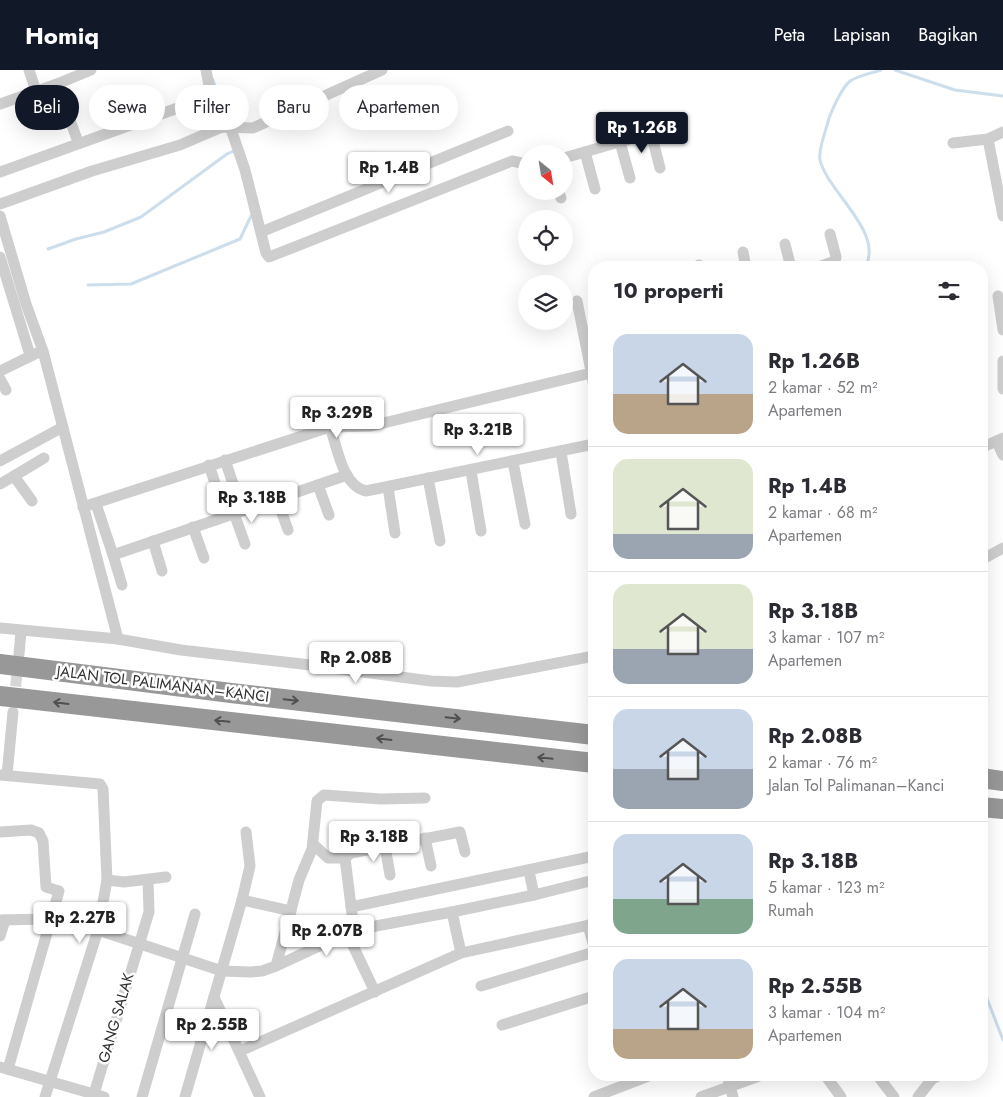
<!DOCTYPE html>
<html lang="id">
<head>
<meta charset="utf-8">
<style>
	body { margin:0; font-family:Jost,sans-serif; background:#f2f2f3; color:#2b2b33; height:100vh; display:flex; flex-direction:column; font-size:19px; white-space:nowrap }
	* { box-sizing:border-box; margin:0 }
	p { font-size:16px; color:#7c7c81 }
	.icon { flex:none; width:28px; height:28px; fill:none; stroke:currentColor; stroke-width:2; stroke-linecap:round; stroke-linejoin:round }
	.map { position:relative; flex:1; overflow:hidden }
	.sheet { position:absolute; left:588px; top:191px; width:400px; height:820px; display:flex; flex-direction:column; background:#fff; border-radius:20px; box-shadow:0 5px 20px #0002 }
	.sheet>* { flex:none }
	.guide { position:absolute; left:15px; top:15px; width:475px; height:45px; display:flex; gap:10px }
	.needle { width:32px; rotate:150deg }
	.controls { position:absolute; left:518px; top:75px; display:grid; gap:10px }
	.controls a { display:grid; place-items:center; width:55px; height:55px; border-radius:50%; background:#fff; box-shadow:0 5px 20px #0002; font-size:25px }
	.price { position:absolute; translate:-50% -42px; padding:0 11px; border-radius:5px; background:#fff; color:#222; font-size:16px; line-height:32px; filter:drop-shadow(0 1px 2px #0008) }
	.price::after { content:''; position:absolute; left:50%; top:30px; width:15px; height:11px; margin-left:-8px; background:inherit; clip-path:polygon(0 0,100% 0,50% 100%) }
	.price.selected { background:#111827; color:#fff }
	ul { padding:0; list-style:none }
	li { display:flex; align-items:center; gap:15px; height:125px; padding:0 25px }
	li+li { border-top:1px solid #e1e1e2 }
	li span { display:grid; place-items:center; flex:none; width:140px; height:100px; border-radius:15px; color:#555 }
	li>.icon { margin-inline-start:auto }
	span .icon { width:60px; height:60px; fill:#fffc; stroke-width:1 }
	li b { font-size:21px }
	h2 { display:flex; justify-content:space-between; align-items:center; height:60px; padding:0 25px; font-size:21px }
	.tag { padding:0 18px; border-radius:22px; background:#fff; box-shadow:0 5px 20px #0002; font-size:18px; line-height:45px }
	.tag.selected { background:#111827; color:#fff }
	header { display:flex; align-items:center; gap:30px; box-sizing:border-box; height:70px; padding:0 25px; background:#111827; color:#fff }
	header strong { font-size:24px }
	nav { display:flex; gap:28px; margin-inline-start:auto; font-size:18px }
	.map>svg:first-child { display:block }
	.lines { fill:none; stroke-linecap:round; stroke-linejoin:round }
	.stream { stroke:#ccddec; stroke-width:3 }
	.minor-tunnel { stroke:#d6d6d6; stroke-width:11; stroke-dasharray:11 5.5; stroke-linecap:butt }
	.minor { stroke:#cecece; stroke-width:11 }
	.motorway { stroke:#989898; stroke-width:20 }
	.oneway { stroke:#505050 }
	.labels { text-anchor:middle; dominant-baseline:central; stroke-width:5; stroke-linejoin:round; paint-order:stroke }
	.street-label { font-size:15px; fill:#313131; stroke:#fff }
</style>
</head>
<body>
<header>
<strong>Homiq</strong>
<nav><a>Peta</a><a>Lapisan</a><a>Bagikan</a></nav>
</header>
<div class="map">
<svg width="1003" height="1027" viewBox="0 0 1003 1027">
	<rect width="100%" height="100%" fill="#fff"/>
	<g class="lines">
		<g class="stream">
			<path d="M895,0L955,20L1003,26"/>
			<path d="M213,10L223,43"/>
			<path d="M48,179L76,169L104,162L141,147L227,84L236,80"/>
			<path d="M865,198C885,162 828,123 820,90C818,80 825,63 828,52C830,43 842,18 849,12C856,6 872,3 881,0"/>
			<path d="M88,215L131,214L240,169L251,146"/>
			<path d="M981,913L1003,970"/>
		</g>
		<path class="minor-tunnel" d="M14,633L18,592"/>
		<g class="minor">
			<path d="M29,0L36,21"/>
			<path d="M57,14L91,0"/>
			<path d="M211,26L222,57"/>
			<path d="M0,34L57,14L78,72"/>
			<path d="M231,59L245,100L266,183L269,187L512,91L526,94"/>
			<path d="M651,63L660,98"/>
			<path d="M988,69L1003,146"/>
			<path d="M620,72L630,108"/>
			<path d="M953,73L988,69L1003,62"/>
			<path d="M585,82L595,119"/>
			<path d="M564,88L667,58"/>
			<path d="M0,102L211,26L206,0"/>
			<path d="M558,121L561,128"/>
			<path d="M0,134L92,101L180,75L222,57L253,58L382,0"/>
			<path d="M0,146L26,234L43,281L118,569"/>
			<path d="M261,162L508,61"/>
			<path d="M785,174L791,198"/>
			<path d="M743,182L746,198"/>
			<path d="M0,187L30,285"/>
			<path d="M699,195L700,198"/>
			<path d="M816,198L835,191L836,187L830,164"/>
			<path d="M998,226L1003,260"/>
			<path d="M577,231L594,316"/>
			<path d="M1003,291V319"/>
			<path d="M0,301L37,283"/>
			<path d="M0,309L6,320"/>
			<path d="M330,357C337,376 342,416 366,421L594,374"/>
			<path d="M997,372L1003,385"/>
			<path d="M981,378L1003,368"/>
			<path d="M561,382L571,444"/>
			<path d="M225,390L242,440"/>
			<path d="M0,391L63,357"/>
			<path d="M513,392L525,454"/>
			<path d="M209,395L226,446"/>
			<path d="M471,401L481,461"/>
			<path d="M14,406L44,388"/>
			<path d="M428,408L440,471"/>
			<path d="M0,414L14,406L32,431"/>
			<path d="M318,415L329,445"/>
			<path d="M388,417L395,463"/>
			<path d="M277,429L288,460"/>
			<path d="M96,434L113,485L347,405"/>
			<path d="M83,437L330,357L371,356L591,303"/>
			<path d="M234,443L245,474"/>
			<path d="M193,457L204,488"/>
			<path d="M153,471L162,501"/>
			<path d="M113,485L122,515"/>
			<path d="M981,490L1003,478"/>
			<path d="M0,558L118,569L181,580L302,594L431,611L457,612L594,586"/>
			<path d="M19,584L21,561"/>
			<path d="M0,705L100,714L103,719L107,810L98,860L45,1027"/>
			<path d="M7,705L13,642"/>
			<path d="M0,762L31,760L39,763L43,771L46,817L59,821L8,999"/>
			<path d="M425,768L431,796"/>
			<path d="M313,774L328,788H345L351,783L460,762L465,782"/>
			<path d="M385,776L390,805"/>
			<path d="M345,788L354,860"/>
			<path d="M529,801L534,825"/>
			<path d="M107,810L124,812L166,807"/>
			<path d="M242,830L291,841"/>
			<path d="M351,837L594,786"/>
			<path d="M452,842L534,825L594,810"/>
			<path d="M0,850L48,849L98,860L222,901L251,902L262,901L276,896L354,860L452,842L461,883"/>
			<path d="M588,855L594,877"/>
			<path d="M347,863L375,922"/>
			<path d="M0,866L5,850"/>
			<path d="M276,896L299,810L312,779L317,731L324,725L381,729L425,728"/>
			<path d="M481,916L594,882"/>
			<path d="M214,927L260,1027"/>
			<path d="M502,955L594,926"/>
			<path d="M240,981L461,883L594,854"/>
			<path d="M0,997L104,1027"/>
			<path d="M727,1005L733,1027"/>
			<path d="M825,1005L841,1027"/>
			<path d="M877,1005L894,1027"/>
			<path d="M93,1027L149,842L148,810"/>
			<path d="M142,1027L195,844"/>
			<path d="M185,1027L242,830L250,796L246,762"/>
			<path d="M594,1027L651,1005"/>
			<path d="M701,1027L762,1005"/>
			<path d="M918,1027L932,1009L940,1005"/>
		</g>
		<g class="motorway">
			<path d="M0,594L231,623L594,665"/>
			<path d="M0,626L594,693"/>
			<path d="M981,708L1003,711"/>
			<path d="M981,737L1003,739"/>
		</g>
	</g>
	<defs><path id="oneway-shaft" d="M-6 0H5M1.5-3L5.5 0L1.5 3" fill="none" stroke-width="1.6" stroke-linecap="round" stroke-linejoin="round" transform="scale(1.25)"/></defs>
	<g class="oneway">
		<use href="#oneway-shaft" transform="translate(291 630) rotate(6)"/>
		<use href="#oneway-shaft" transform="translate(61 633) rotate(-173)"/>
		<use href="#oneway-shaft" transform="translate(453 648) rotate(6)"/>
		<use href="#oneway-shaft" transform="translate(222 651) rotate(-174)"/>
		<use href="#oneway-shaft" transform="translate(384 669) rotate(-173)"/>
		<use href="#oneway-shaft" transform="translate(545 688) rotate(-174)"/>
	</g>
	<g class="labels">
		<g class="street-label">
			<text transform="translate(163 614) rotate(7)">JALAN TOL PALIMANAN–KANCI</text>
			<text transform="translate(116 948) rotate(-74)">GANG SALAK</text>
		</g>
	</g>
</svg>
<div class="controls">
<a><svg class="needle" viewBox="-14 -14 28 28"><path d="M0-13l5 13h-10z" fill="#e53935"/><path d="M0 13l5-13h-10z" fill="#7c7c81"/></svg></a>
<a><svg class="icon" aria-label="locate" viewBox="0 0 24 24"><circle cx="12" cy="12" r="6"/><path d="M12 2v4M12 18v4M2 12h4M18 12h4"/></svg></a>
<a><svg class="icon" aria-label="layers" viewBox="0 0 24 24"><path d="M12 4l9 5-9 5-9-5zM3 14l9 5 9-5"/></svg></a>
</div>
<b class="price selected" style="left:642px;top:84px">Rp 1.26B</b>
<b class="price" style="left:389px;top:124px">Rp 1.4B</b>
<b class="price" style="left:337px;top:369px">Rp 3.29B</b>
<b class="price" style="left:478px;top:386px">Rp 3.21B</b>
<b class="price" style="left:252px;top:454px">Rp 3.18B</b>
<b class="price" style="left:356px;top:614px">Rp 2.08B</b>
<b class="price" style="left:374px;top:793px">Rp 3.18B</b>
<b class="price" style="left:80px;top:874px">Rp 2.27B</b>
<b class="price" style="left:327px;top:887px">Rp 2.07B</b>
<b class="price" style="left:212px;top:981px">Rp 2.55B</b>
<div class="guide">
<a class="tag selected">Beli</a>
<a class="tag">Sewa</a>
<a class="tag">Filter</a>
<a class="tag">Baru</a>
<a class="tag">Apartemen</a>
</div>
<section class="sheet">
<h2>10 properti<svg class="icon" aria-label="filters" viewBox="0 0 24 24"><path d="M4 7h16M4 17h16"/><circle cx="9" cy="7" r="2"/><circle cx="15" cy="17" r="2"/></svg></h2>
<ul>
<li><span style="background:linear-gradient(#c9d6e8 60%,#b9a48a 0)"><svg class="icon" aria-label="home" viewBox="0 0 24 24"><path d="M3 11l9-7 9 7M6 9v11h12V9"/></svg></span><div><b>Rp 1.26B</b><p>2 kamar · 52 m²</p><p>Apartemen</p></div></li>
<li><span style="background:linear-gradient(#dfe7d0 75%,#9aa5b1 0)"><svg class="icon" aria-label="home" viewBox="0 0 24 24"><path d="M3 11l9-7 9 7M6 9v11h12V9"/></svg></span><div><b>Rp 1.4B</b><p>2 kamar · 68 m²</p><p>Apartemen</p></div></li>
<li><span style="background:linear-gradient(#dfe7d0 65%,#9aa5b1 0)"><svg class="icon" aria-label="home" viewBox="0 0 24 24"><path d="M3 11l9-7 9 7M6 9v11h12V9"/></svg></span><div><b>Rp 3.18B</b><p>3 kamar · 107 m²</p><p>Apartemen</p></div></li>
<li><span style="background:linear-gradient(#c9d6e8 60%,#9aa5b1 0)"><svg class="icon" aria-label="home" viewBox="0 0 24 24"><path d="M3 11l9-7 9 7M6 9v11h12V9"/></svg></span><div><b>Rp 2.08B</b><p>2 kamar · 76 m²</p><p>Jalan Tol Palimanan–Kanci</p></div></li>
<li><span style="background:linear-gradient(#c9d6e8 65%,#7fa58c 0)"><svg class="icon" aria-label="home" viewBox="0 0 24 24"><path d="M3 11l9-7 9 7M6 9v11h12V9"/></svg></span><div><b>Rp 3.18B</b><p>5 kamar · 123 m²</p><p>Rumah</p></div></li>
<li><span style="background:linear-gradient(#c9d6e8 70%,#b9a48a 0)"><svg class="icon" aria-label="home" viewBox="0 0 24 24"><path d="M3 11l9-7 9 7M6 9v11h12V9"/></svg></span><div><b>Rp 2.55B</b><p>3 kamar · 104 m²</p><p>Apartemen</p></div></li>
</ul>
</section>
</div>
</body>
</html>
